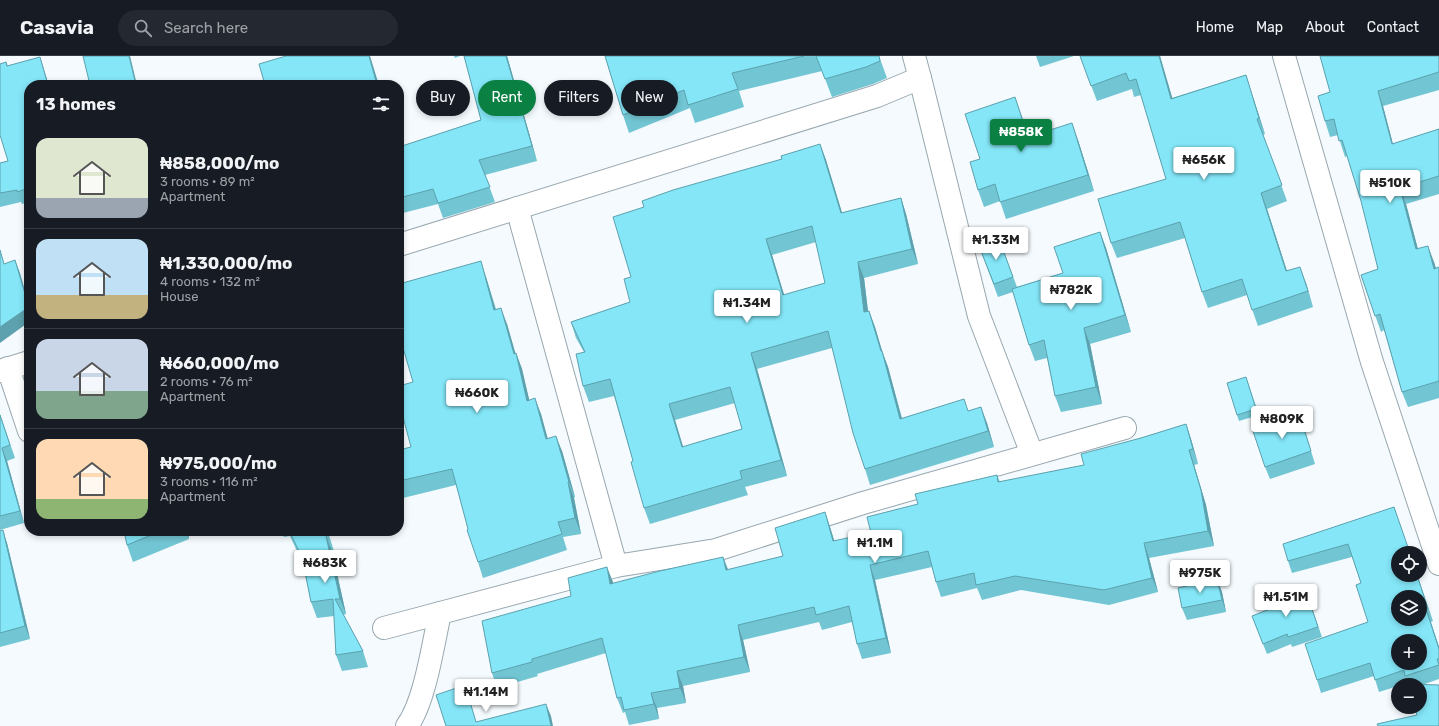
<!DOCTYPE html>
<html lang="en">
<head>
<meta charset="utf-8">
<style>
	body { margin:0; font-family:Rubik,sans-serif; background:#242831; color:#f1f3f6; height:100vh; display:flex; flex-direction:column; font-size:15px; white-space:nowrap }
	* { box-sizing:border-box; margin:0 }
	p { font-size:13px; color:#9ea1a6 }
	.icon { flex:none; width:22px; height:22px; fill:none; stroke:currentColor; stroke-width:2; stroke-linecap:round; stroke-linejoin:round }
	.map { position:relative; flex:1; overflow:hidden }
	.details { position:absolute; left:24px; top:24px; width:380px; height:456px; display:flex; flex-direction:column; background:#171b24; border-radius:16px; box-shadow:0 2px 6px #0003 }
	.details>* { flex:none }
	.guide { position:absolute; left:416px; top:24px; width:380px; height:36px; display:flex; gap:8px }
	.controls { position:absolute; left:1391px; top:490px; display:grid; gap:8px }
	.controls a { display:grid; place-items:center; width:36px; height:36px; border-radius:50%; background:#171b24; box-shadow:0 2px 6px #0003; font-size:20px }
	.price { position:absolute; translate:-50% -34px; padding:0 9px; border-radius:4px; background:#fff; color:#222; font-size:13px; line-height:26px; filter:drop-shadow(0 1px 2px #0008) }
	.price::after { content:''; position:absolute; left:50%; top:24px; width:12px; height:9px; margin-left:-6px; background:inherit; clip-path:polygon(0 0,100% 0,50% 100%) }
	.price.on { background:#0b8043; color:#fff }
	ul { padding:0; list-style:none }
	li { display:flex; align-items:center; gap:12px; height:100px; padding:0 12px }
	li+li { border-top:1px solid #363941 }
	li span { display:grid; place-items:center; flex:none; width:112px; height:80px; border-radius:12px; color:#555 }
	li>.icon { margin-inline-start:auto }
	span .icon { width:48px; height:48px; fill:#fffc; stroke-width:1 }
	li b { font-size:17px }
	h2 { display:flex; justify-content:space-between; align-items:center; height:48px; padding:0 12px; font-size:17px }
	.tag { padding:0 14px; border-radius:18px; background:#171b24; box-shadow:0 2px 6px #0003; font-size:14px; line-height:36px }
	.tag.on { background:#0b8043; color:#fff }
	header { display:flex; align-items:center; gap:24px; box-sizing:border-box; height:56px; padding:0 20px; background:#171b24; border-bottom:1px solid #363941 }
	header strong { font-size:19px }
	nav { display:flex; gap:22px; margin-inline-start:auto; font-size:14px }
	.search { width:280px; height:36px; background:#242831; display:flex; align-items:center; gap:10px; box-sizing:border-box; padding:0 14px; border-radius:22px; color:#9ea1a6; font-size:15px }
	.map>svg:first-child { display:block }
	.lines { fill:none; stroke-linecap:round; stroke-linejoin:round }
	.minor-casing { stroke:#98a7af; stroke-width:24 }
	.minor { stroke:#fff; stroke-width:22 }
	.wall { fill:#72c6d4; fill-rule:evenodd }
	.shaded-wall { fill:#5ca1ad }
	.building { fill:#84e6f7; stroke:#5ca1ad; fill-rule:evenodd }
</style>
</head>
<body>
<header>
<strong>Casavia</strong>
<div class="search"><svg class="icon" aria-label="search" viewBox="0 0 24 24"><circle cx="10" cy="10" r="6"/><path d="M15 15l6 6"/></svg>Search here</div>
<nav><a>Home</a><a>Map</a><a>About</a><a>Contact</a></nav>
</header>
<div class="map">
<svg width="1439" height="670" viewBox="0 0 1439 670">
	<rect width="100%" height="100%" fill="#f4fafe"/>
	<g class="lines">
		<defs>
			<g id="minor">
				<path d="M1284,0L1372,306L1439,508"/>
				<path d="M920,22L979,260L1032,398"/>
				<path d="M517,152L616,510"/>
				<path d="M399,189L877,40L920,22L914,0"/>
				<path d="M8,312L29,375"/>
				<path d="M0,315L29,306"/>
				<path d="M384,572L616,510L716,494L863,447L1125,372"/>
				<path d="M407,670C425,646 433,588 440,557"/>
			</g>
		</defs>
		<use href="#minor" class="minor-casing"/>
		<use href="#minor" class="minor"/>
	</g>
	<g class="wall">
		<path d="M454,0H460L455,2Z"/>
		<path d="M464,0H507L537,105L485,119L495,146L443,162L438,148L399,158V91L481,64Z"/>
		<path d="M605,0H879L887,22L873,28L832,41L822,15L739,35L744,51L695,67L690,52L629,77L623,59Z"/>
		<path d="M1036,0H1074L1040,11Z"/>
		<path d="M1080,0H1160L1172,42L1246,19L1251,35L1265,78L1263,79L1287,145L1267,153L1287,215L1306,227L1313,251L1258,270L1247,239L1208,252L1202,236L1185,182L1117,202L1111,187L1166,123L1141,39L1134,41L1132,33L1097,45Z"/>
		<path d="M1439,0V34L1383,50L1393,88L1439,73V138L1406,148L1418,193L1434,206L1436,212L1439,211V342L1408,351L1402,336L1384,274L1381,276L1361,219L1378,213L1361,145L1347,100L1345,101L1338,79L1330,81L1325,65L1330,36Z"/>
		<path d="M40,1L44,14L29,29V146L22,148L21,146L0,151V107L8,105L6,6L8,10Z"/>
		<path d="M1021,58L1028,81L1078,84L1094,135L1006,163L1000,145L984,151L978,134L980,103Z"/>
		<path d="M820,88L826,104L842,157L901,142L906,158L918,208L864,222L868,255H869L875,271L882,295L888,311L902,362L969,355L987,367L994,391L870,429L865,413L832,292L757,313L787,420L745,431L748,439L650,468L644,452L633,405L614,340L589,346L583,330L584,296L576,282L571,266L630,246L631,221L644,151L782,103ZM816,186L825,227L784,239L772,199ZM735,347L742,373L683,391L675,364Z"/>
		<path d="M1100,176L1106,192L1131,276L1090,288L1102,348L1061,356L1055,340L1047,302L1035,305L1029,289L1013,236L998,241L979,190L999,183L1017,231L1063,217Z"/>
		<path d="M486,221L496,253L507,268L515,297H516L522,313L529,344L541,358L547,382L562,395L575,441L574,442L581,478L563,481L567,494L483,522L478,506L456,429L399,443V394L411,391L413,326L404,294L399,295V228Z"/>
		<path d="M1246,321L1259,359L1239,365L1237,359Z"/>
		<path d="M0,358L15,402L7,405L24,467L0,474Z"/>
		<path d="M1186,368L1191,383L1198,408L1194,409L1206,449L1214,490L1149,502L1158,536L1109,549L1021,534L982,544L977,532L941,541L936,526L932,511L875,524L891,597L862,603L857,588L852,566L822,574L819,566L743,584L750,616L683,630L686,647L657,652L659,663L629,669L625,656L623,657L617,642L606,597L537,618L538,620L497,632L492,617L571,540L613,526V528L723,501L728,514L783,500L825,456L830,471L834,485L871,477L918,448L997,419L1000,426L1084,409L1141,382Z"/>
		<path d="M1303,369L1315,408L1270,423L1265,411Z"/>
		<path d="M1394,451L1433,565L1431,566L1439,591V623L1422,629L1417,659L1408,627L1401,629H1398V630L1379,636L1374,620L1321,637L1317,624L1368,566L1361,527L1352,501L1292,517L1288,505Z"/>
		<path d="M0,475L7,487L30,583L0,591Z"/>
		<path d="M124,475H188L189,483L133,506L127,489Z"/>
		<path d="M281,475H329L330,476L328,477L334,495H332L346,558L343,559L363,595L368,611L342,615L336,599L334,560L317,562L311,546L303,508L290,480L284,481Z"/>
		<path d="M1217,523L1222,536L1226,556L1187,564L1182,552Z"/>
		<path d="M1306,535L1322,581L1292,591L1291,588L1267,598L1252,560L1278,550Z"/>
	</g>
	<g class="shaded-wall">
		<path d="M129,0H130L137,29H136Z"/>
		<path d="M369,0H370L379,29H377Z"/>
		<path d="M506,0H507L537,105L532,90Z"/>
		<path d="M1159,0H1160L1177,58L1171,43Z"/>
		<path d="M40,1L44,14L49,29H48Z"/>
		<path d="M1246,19L1251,35L1265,78L1259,62Z"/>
		<path d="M1378,35L1383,50L1397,104L1392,88Z"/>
		<path d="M1015,41L1021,58L1034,98L1028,81Z"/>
		<path d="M1072,67L1078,84L1094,135L1088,119Z"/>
		<path d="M820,88L826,104L847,173L841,157Z"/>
		<path d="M1400,132L1406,148L1422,209L1416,193Z"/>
		<path d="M1261,137L1267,153L1292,231L1286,215Z"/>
		<path d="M901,142L906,158L918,208L912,193Z"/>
		<path d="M1100,176L1106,192L1131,276L1125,259Z"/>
		<path d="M766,183L772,199L789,255L783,239Z"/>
		<path d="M1428,190L1434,206L1439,224L1434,213Z"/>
		<path d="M15,204L20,217L29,249V266L0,287V271Z"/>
		<path d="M481,205L486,221L500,269L494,254Z"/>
		<path d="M858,206L864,222L870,272L864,256Z"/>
		<path d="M1300,211L1306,227L1313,251L1308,235Z"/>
		<path d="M501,252L507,268L520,313L514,298Z"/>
		<path d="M869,255L875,271L886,308L882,295L888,311L906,379L900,363L881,295Z"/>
		<path d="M1084,272L1090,288L1102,348L1096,331Z"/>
		<path d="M516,297L522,313L533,360L527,345Z"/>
		<path d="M751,297L757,313L787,420L781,404Z"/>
		<path d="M535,342L541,358L552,398L546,383Z"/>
		<path d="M669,348L675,364L688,407L682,391Z"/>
		<path d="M981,351L987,367L994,391L988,375Z"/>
		<path d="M1186,368L1191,383L1198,408L1193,393Z"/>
		<path d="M556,380L562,395L575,441L569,426Z"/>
		<path d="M2,392L7,405L24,467L20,455Z"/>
		<path d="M1189,394L1194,409L1206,449L1214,490L1208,475Z"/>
		<path d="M568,426L574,442L581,478L575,462Z"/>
		<path d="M825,456L830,471L839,500L833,485Z"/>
		<path d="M3,474L7,487L30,583L25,570Z"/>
		<path d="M186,475H188L189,483Z"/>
		<path d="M327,475L328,477L334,495Z"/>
		<path d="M326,480L332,495L346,558L340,543Z"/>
		<path d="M1144,487L1149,502L1158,536L1152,522Z"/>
		<path d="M723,501L729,516L726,514Z"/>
		<path d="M870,509L875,524L891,597L886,582Z"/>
		<path d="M607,511L613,526L615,543L610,528Z"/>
		<path d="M1217,523L1222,536L1226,556L1222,544Z"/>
		<path d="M1426,553L1439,591V593Z"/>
		<path d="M738,569L743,584L750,616L744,601Z"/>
		<path d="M677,615L683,630L686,647L680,632Z"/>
		<path d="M651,637L657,652L659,663L654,648Z"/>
		<path d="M546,648L551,660L553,670H551Z"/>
	</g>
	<g class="building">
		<path d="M83,0H129L136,29H90Z"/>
		<path d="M286,0H369L377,29H305V27L298,29H265L259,8Z"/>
		<path d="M464,0H506L532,90L479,104L490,131L438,147L433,133L399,142V91L481,64Z"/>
		<path d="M605,0H804L732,17L738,33L688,49L684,34L623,59Z"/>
		<path d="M816,0H879L880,5L866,11L825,23Z"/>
		<path d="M1080,0H1159L1171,43L1246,19L1259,62L1257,63L1282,129L1261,137L1286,215L1300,211L1308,235L1252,254L1242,223L1202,236L1180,166L1111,187L1098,143L1166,123L1136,23L1129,25L1126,17L1091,30Z"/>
		<path d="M1320,0H1439V16L1378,35L1392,88L1439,73V120L1400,132L1416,193L1428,190L1434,213L1439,211V325L1402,336L1380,258L1375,260L1361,219L1378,213L1361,145L1342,84L1339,85L1334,63L1325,65L1318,40L1330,36Z"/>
		<path d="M40,1L48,29H29V83H28L29,87V132L17,136V134L0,137V107L8,105L0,79V8L6,6L7,10Z"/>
		<path d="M1015,41L1028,81L1072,67L1088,119L1000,146L995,128L978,134L970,106L980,103L965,58Z"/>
		<path d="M820,88L841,157L901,142L912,193L858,206L864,256L869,255L881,295H882L900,363L964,343L968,355L981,351L988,375L865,413L853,377L828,275L751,297L781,404L740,415L742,423L644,452L631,406L633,405L610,323L583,330L576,298L585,296L571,266L630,246L624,223L631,221L613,161L644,151L642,145L673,134L782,103L781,100ZM812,170L825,227L783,239L766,183ZM730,331L742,373L682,391L669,348Z"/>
		<path d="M1100,176L1125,259L1084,272L1096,331L1055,340L1044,284L1029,289L1012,233L1063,217L1054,191Z"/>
		<path d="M999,183L1013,221L994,228L979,190Z"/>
		<path d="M0,194L4,208L15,204L29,251L0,271Z"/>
		<path d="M481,205L494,254L501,252L514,298L516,297L527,345L535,342L546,383L556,380L569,426H568L575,462L558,466L562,478L478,506L467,474L468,473L452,413L399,425V394L411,391L399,346V330L413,326L399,278V228Z"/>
		<path d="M1246,321L1256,353L1237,359L1227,327Z"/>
		<path d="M1299,357L1311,395L1265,411L1252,372Z"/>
		<path d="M0,359L10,389L2,392L20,455L0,460Z"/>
		<path d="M1186,368L1193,393L1189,394L1201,434L1208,475L1144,487L1152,522L1104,534L1015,520L976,529L974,517L936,526L928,495L870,509L886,582L857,588L849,550L816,559L814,551L738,569L744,601L677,615L680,632L651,637L654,648L624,654L621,641L617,642L602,582L532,603V606L492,617L482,565L571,540L568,522L607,511L610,528L660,515L723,501L726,514L783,500L775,472L825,456L833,485L871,477L867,461L918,448L915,438L997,419L998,426L1084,409L1081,398L1141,382Z"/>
		<path d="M1394,451L1410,497H1398V519H1417L1428,553H1426L1439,593V603H1437L1439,609L1405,620L1404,614L1375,624L1370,607L1317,624L1305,588L1368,566L1356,529L1361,527L1348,488L1288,505L1283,488ZM1398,541H1420V563H1398ZM1398,585H1420V607H1398Z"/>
		<path d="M3,474L25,570L0,577V475Z"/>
		<path d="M124,475H161L127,489Z"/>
		<path d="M289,475H327L328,479L326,480L340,543H335L363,595L336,599L333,543L311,546L302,501Z"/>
		<path d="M1217,523L1222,544L1182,552L1178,532Z"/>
		<path d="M1306,535L1318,571L1288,581L1287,578L1263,588L1252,560L1278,550L1276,545Z"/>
		<path d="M1408,628L1439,629V670H1378L1377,668L1417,659L1415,651H1420V629H1408Z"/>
		<path d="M465,629L476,666L546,648L551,670H446L436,639Z"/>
	</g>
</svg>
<div class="controls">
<a><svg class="icon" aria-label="locate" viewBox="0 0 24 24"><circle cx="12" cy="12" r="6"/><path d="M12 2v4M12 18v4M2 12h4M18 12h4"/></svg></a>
<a><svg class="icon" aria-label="layers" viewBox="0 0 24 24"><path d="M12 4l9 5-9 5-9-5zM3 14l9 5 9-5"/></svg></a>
<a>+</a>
<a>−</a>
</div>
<b class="price on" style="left:1021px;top:97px">₦858K</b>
<b class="price" style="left:1204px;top:125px">₦656K</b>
<b class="price" style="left:1390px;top:148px">₦510K</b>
<b class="price" style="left:996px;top:205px">₦1.33M</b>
<b class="price" style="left:1071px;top:255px">₦782K</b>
<b class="price" style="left:747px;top:268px">₦1.34M</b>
<b class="price" style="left:477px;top:358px">₦660K</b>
<b class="price" style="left:1282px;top:384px">₦809K</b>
<b class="price" style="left:875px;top:508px">₦1.1M</b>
<b class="price" style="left:325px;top:528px">₦683K</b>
<b class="price" style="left:1200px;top:538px">₦975K</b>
<b class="price" style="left:1286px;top:562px">₦1.51M</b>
<b class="price" style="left:486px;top:657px">₦1.14M</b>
<div class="guide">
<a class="tag">Buy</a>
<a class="tag on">Rent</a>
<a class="tag">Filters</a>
<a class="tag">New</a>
</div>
<section class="details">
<h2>13 homes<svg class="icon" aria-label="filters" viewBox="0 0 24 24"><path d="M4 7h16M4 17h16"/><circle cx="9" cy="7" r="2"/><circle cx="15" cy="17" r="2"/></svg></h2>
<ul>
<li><span style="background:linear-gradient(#dfe7d0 75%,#9aa5b1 0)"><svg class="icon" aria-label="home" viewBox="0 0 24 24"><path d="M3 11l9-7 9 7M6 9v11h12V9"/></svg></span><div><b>₦858,000/mo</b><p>3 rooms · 89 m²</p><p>Apartment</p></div></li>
<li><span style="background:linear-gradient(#bfe0f5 70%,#c2b280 0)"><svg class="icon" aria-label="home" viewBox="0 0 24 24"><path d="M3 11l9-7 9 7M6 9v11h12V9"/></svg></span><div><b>₦1,330,000/mo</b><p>4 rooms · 132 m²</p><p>House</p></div></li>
<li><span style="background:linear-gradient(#c9d6e8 65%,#7fa58c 0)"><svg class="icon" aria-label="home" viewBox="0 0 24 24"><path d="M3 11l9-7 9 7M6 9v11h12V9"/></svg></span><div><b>₦660,000/mo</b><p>2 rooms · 76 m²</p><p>Apartment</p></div></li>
<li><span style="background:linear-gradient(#ffd9b3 75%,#8fb573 0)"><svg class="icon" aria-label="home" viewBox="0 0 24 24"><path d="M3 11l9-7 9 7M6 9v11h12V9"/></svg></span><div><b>₦975,000/mo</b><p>3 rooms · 116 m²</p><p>Apartment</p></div></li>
</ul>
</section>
</div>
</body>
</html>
